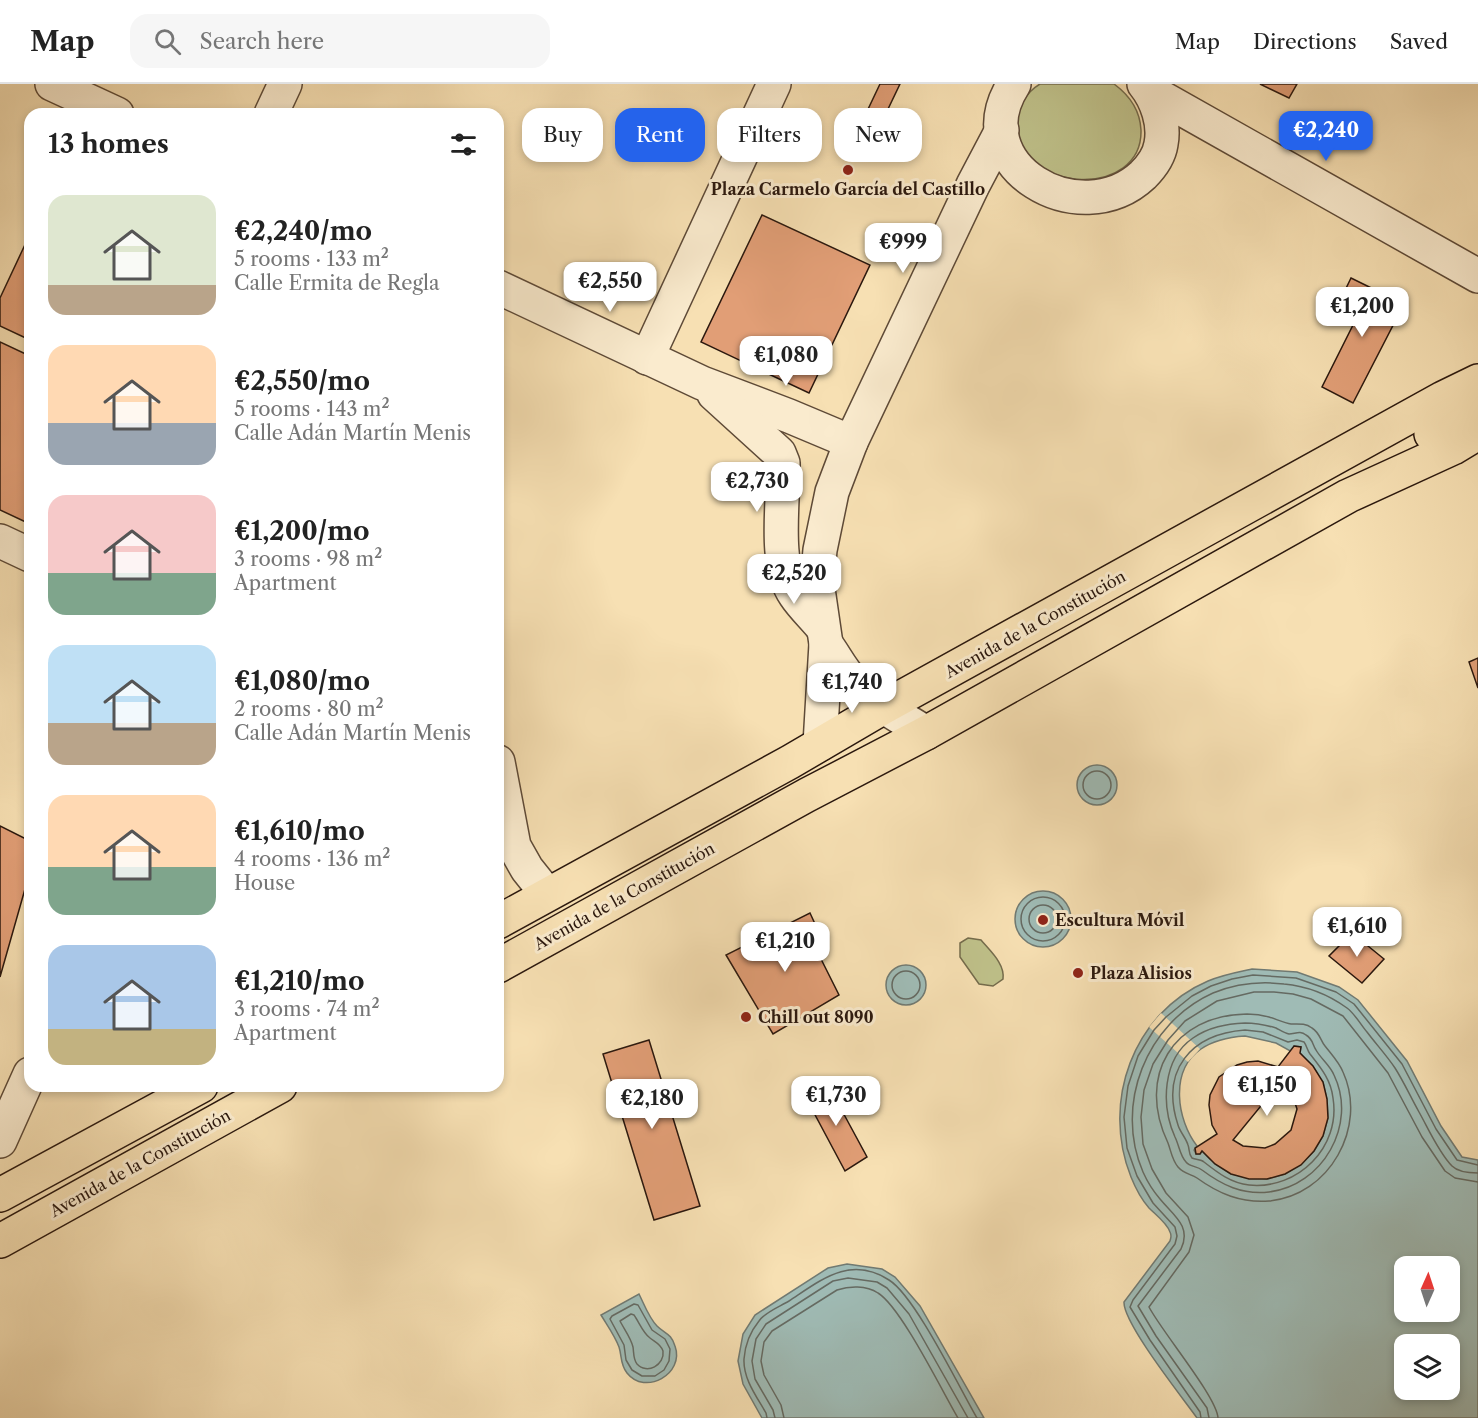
<!DOCTYPE html>
<html lang="en">
<head>
<meta charset="utf-8">
<style>
	body { margin:0; font-family:"Libre Caslon Text",serif; background:#f6f6f6; color:#222; height:100vh; display:flex; flex-direction:column; font-size:22px; white-space:nowrap }
	* { box-sizing:border-box; margin:0 }
	p { font-size:20px; color:#767676 }
	.icon { flex:none; width:33px; height:33px; fill:none; stroke:currentColor; stroke-width:2; stroke-linecap:round; stroke-linejoin:round }
	.map { position:relative; flex:1; overflow:hidden }
	.details { position:absolute; left:24px; top:24px; width:480px; height:984px; display:flex; flex-direction:column; background:#fff; border-radius:18px; box-shadow:0 3px 9px #0003 }
	.details>* { flex:none }
	.banner { position:absolute; left:522px; top:24px; width:570px; height:54px; display:flex; gap:12px }
	.needle { width:39px; rotate:3deg }
	.tools { position:absolute; left:1394px; top:1172px; display:grid; gap:12px }
	.tools a { display:grid; place-items:center; width:66px; height:66px; border-radius:12px; background:#fff; box-shadow:0 3px 9px #0003; font-size:30px }
	.price { position:absolute; translate:-50% -51px; padding:0 14px; border-radius:12px; background:#fff; color:#222; font-size:20px; line-height:39px; filter:drop-shadow(0 2px 3px #0008) }
	.price::after { content:''; position:absolute; left:50%; top:36px; width:18px; height:14px; margin-left:-9px; background:inherit; clip-path:polygon(0 0,100% 0,50% 100%) }
	.price.on { background:#2563eb; color:#fff }
	ul { padding:0; list-style:none }
	li { display:flex; align-items:center; gap:18px; height:150px; padding:0 24px }
	li span { display:grid; place-items:center; flex:none; width:168px; height:120px; border-radius:18px; color:#555 }
	li>.icon { margin-inline-start:auto }
	span .icon { width:72px; height:72px; fill:#fffc; stroke-width:1 }
	li b { font-size:26px }
	h2 { display:flex; justify-content:space-between; align-items:center; height:72px; padding:0 24px; font-size:26px }
	.pill { padding:0 21px; border-radius:18px; background:#fff; box-shadow:0 3px 9px #0003; font-size:21px; line-height:54px }
	.pill.on { background:#2563eb; color:#fff }
	header { display:flex; align-items:center; gap:36px; box-sizing:border-box; height:84px; padding:0 30px; background:#fff; border-bottom:2px solid #e0e0e0 }
	header strong { font-size:28px }
	nav { display:flex; gap:33px; margin-inline-start:auto; font-size:21px }
	.search { width:420px; height:54px; background:#f6f6f6; display:flex; align-items:center; gap:15px; box-sizing:border-box; padding:0 21px; border-radius:18px; color:#767676; font-size:22px }
	.map>svg:first-child { display:block }
	.green { fill:#bfc18a; stroke:#756c4c; stroke-width:1.5 }
	.water { fill:#9fbbb5; stroke:#717a72; stroke-width:1.5; fill-rule:evenodd }
	.pier { fill:#f7e0b3 }
	.lines { fill:none; stroke-linecap:round; stroke-linejoin:round }
	.shore { stroke:#656a62; stroke-width:1.5 }
	.building { fill:#e19e76; stroke:#2b180e; stroke-width:1.5; fill-rule:evenodd }
	.minor-casing { stroke:#5e4a37; stroke-width:36 }
	.major-casing { stroke:#2b180e; stroke-width:36 }
	.minor { stroke:#faebce; stroke-width:33 }
	.major { stroke:#f7e0b3; stroke-width:33 }
	.poi-dot { fill:#8f2418; stroke:#faebce; stroke-width:2 }
	.labels { text-anchor:middle; dominant-baseline:central; stroke-width:6; stroke-linejoin:round; paint-order:stroke }
	.poi-label { font-size:16px; font-weight:bold; fill:#2b180e; stroke:#faebce; text-anchor:start }
	.street-label { font-size:16px; fill:#2b180e; stroke:#faebce }
</style>
</head>
<body>
<header>
<strong>Map</strong>
<div class="search"><svg class="icon" aria-label="search" viewBox="0 0 24 24"><circle cx="10" cy="10" r="6"/><path d="M15 15l6 6"/></svg>Search here</div>
<nav><a>Map</a><a>Directions</a><a>Saved</a></nav>
</header>
<div class="map">
<svg width="1478" height="1334" viewBox="0 0 1478 1334">
	<rect width="100%" height="100%" fill="#f7e0b3"/>
	<filter id="stains"><feTurbulence type="fractalNoise" baseFrequency=".00333" numOctaves="4"/><feColorMatrix values="0 0 0 0 .2 0 0 0 0 .09 0 0 0 0 .02 0 0 0 .5 -.17"/></filter>
	<radialGradient id="worn" r=".72"><stop offset=".6" stop-color="#630" stop-opacity="0"/><stop offset="1" stop-color="#630" stop-opacity=".3"/></radialGradient>
	<g class="green">
		<path d="M1040,0H1114C1129,11 1140,26 1141,46C1143,114 1022,111 1016,42C1015,26 1026,8 1040,0Z"/>
		<path d="M968,854L981,856C991,868 1005,880 1003,895L993,902L979,900L960,873V859Z"/>
	</g>
	<g class="water">
		<circle cx="1097" cy="701" r="20"/>
		<circle cx="1043" cy="835" r="28"/>
		<circle cx="906" cy="901" r="20"/>
		<path d="M1252,885L1297,888L1339,903L1358,916L1407,977L1441,1042L1462,1073L1478,1076V1334H1197C1182,1313 1123,1239 1124,1218L1170,1157C1171,1153 1172,1152 1170,1148C1167,1139 1156,1131 1149,1124C1142,1116 1135,1103 1131,1093C1101,1018 1133,929 1208,897C1222,891 1238,888 1252,885ZM1245,952L1276,959L1292,968L1294,962L1301,963L1300,969L1323,998L1327,1015L1328,1034L1323,1052L1314,1067L1301,1080L1285,1090L1267,1095L1231,1090L1215,1080L1202,1067L1200,1070H1196L1194,1066L1197,1062C1177,1036 1169,987 1201,965C1214,956 1230,953 1245,952ZM1404,1182H1449V1227H1404ZM1404,1260H1449V1305H1404Z"/>
		<path d="M847,1180L882,1185L895,1193L920,1222L984,1334H762L743,1300L738,1277L743,1250L755,1231L828,1184Z"/>
		<path d="M639,1210C644,1220 649,1234 657,1242C665,1250 671,1249 675,1262C685,1290 645,1312 627,1289C620,1280 622,1272 619,1263C615,1252 607,1241 601,1231Z"/>
	</g>
	<path class="pier" d="M1161,929L1200,965L1188,978L1149,943Z"/>
	<g class="lines">
		<g class="shore">
			<circle cx="1097" cy="701" r="14"/>
			<circle cx="1043" cy="835" r="22"/>
			<circle cx="1043" cy="835" r="14"/>
			<circle cx="906" cy="901" r="14"/>
			<path d="M1247,930C1255,930 1262,931 1269,933C1276,935 1284,939 1291,940C1299,940 1305,939 1312,944C1320,949 1320,956 1325,962C1332,971 1339,978 1343,988C1368,1043 1329,1112 1269,1117C1241,1119 1219,1110 1197,1094C1191,1090 1184,1090 1178,1083C1172,1076 1171,1067 1168,1059C1136,992 1173,931 1247,930Z"/>
			<path d="M1245,939C1256,939 1266,941 1276,944C1280,946 1285,949 1289,950C1295,950 1300,946 1306,951C1313,955 1312,960 1316,966C1321,975 1330,981 1334,991C1358,1041 1322,1102 1269,1108C1242,1111 1222,1101 1202,1086C1197,1082 1190,1083 1186,1078C1180,1072 1179,1061 1175,1053C1161,1022 1162,975 1193,954C1209,943 1226,940 1245,939Z"/>
			<path d="M1245,946L1263,948L1288,958L1297,956L1304,958C1307,962 1307,966 1310,970C1321,984 1331,996 1333,1014C1341,1063 1298,1106 1249,1101C1231,1099 1218,1089 1204,1078C1201,1075 1196,1076 1192,1074C1188,1069 1190,1066 1188,1061C1186,1054 1180,1048 1178,1041C1160,986 1191,950 1245,946Z"/>
			<path d="M634,1220L638,1221L652,1246L665,1255L670,1265L669,1277L664,1286L655,1292H642L632,1286L626,1276L624,1261L610,1235L612,1232Z"/>
			<path d="M631,1230L634,1231C639,1238 643,1249 650,1254C655,1258 661,1260 663,1267C665,1281 647,1291 637,1280C633,1275 634,1269 633,1263C631,1254 624,1245 620,1237Z"/>
			<path d="M767,1334L766,1329C757,1313 743,1295 744,1275C745,1261 750,1248 759,1237C765,1228 779,1223 789,1217C821,1196 850,1171 889,1196C915,1212 959,1303 977,1334"/>
			<path d="M775,1334L773,1326L755,1295L752,1277L756,1255L766,1240L833,1197L848,1194L877,1198L887,1204L909,1230L968,1334"/>
			<path d="M784,1334L781,1321L764,1291L761,1277L764,1258L772,1247L837,1206C849,1202 866,1201 878,1209C901,1223 942,1307 958,1334"/>
			<path d="M1201,1334L1200,1328L1150,1256L1130,1223L1133,1216L1175,1160L1177,1152L1175,1143L1153,1119L1137,1092L1127,1064L1124,1033L1128,1002L1138,972L1154,946L1166,933L1192,912L1211,902L1232,895L1253,891L1296,894L1336,908L1354,920L1402,980L1436,1045L1457,1076L1478,1081"/>
			<path d="M1209,1334L1207,1324L1156,1252L1138,1222L1181,1165C1192,1142 1173,1131 1160,1115C1154,1108 1147,1097 1143,1088C1114,1021 1146,939 1213,909C1235,900 1260,897 1284,900C1306,902 1329,911 1347,924C1355,930 1361,941 1367,948C1376,960 1387,972 1395,984C1404,998 1411,1014 1419,1028C1428,1044 1439,1069 1452,1082C1458,1088 1470,1089 1478,1089"/>
			<path d="M1218,1334C1217,1313 1162,1248 1149,1223L1189,1168L1194,1151L1188,1133L1166,1109L1152,1085L1143,1060L1141,1033L1144,1006L1153,980L1168,956L1185,937L1217,917L1254,908H1274L1293,910L1311,915L1343,932L1388,989L1422,1053L1445,1087L1455,1094L1478,1098"/>
		</g>
	</g>
	<g class="building">
		<path d="M880,0H900L877,48L861,40Z"/>
		<path d="M1260,0H1297L1289,14Z"/>
		<path d="M762,131L870,181L809,309L701,258Z"/>
		<path d="M30,150V256L0,242V214Z"/>
		<path d="M1351,194L1404,220L1353,319L1322,303L1359,229L1339,219Z"/>
		<path d="M0,258L30,272V440L0,426Z"/>
		<path d="M1478,574V604L1469,578Z"/>
		<path d="M0,742L30,757V794L25,805L0,893Z"/>
		<path d="M810,829L821,853L813,859L839,911L773,950L726,871Z"/>
		<path d="M1352,849L1384,875L1362,899L1329,872Z"/>
		<path d="M649,956L700,1122L654,1136L603,970Z"/>
		<path d="M1294,962L1301,963L1300,969L1313,982L1323,998L1327,1015L1328,1034L1323,1052L1314,1067L1301,1081L1285,1090L1267,1095H1249L1231,1090L1215,1080L1202,1067L1200,1070H1196L1195,1064L1217,1050L1212,1041L1209,1021L1210,1011L1219,993L1237,981L1247,978L1258,977L1278,983ZM1283,995L1290,1004L1297,1025L1291,1046L1275,1060L1265,1064L1243,1062L1233,1056Z"/>
		<path d="M827,999L867,1073L845,1087L805,1012Z"/>
	</g>
	<g class="lines">
		<defs>
			<g id="minor">
				<path d="M52,0L117,30"/>
				<path d="M1014,0C961,82 1080,150 1143,91C1152,82 1159,73 1161,60C1165,40 1157,16 1144,0"/>
				<path d="M1150,7L1478,192"/>
				<path d="M271,30L285,0"/>
				<path d="M498,203L702,299L789,332L851,358"/>
				<path d="M647,274L774,0"/>
				<path d="M714,310L779,369L783,379C784,417 773,479 795,511C803,523 814,533 822,543"/>
				<path d="M0,457L30,471"/>
				<path d="M826,560C835,572 842,587 853,598C873,619 901,633 926,649"/>
				<path d="M820,660L826,560L817,498L820,466L832,408L851,358L973,101L1002,46"/>
				<path d="M498,678L514,762L527,785L547,810"/>
				<path d="M0,1057L30,990"/>
			</g>
			<g id="major">
				<path d="M1431,350L1478,323"/>
				<path d="M498,838L790,678L884,623L1443,314L1478,297"/>
				<path d="M498,882L807,711L926,649L1348,412L1453,364L1478,349"/>
				<path d="M0,1111L201,1002"/>
				<path d="M0,1157L280,1002"/>
			</g>
		</defs>
		<use href="#minor" class="minor-casing"/>
		<use href="#major" class="major-casing"/>
		<use href="#minor" class="minor"/>
		<use href="#major" class="major"/>
	</g>
	<g class="poi-dot">
		<circle cx="848" cy="86" r="6"/>
		<circle cx="1043" cy="836" r="6"/>
		<circle cx="1078" cy="889" r="6"/>
		<circle cx="746" cy="933" r="6"/>
	</g>
	<g class="labels">
		<g class="poi-label">
			<text x="848" y="105" text-anchor="middle">Plaza Carmelo García del Castillo</text>
			<text x="1055" y="836">Escultura Móvil</text>
			<text x="1090" y="889">Plaza Alisios</text>
			<text x="758" y="933">Chill out 8090</text>
		</g>
		<g class="street-label">
			<text transform="translate(1035 540) rotate(-29)">Avenida de la Constitución</text>
			<text transform="translate(624 812) rotate(-29)">Avenida de la Constitución</text>
			<text transform="translate(140 1079) rotate(-29)">Avenida de la Constitución</text>
		</g>
	</g>
	<rect width="100%" height="100%" filter="url(#stains)"/>
	<rect width="100%" height="100%" fill="url(#worn)"/>
</svg>
<div class="tools">
<a><svg class="needle" viewBox="-14 -14 28 28"><path d="M0-13l5 13h-10z" fill="#e53935"/><path d="M0 13l5-13h-10z" fill="#767676"/></svg></a>
<a><svg class="icon" aria-label="layers" viewBox="0 0 24 24"><path d="M12 4l9 5-9 5-9-5zM3 14l9 5 9-5"/></svg></a>
</div>
<b class="price on" style="left:1326px;top:78px">€2,240</b>
<b class="price" style="left:903px;top:190px">€999</b>
<b class="price" style="left:610px;top:229px">€2,550</b>
<b class="price" style="left:1362px;top:254px">€1,200</b>
<b class="price" style="left:786px;top:303px">€1,080</b>
<b class="price" style="left:757px;top:429px">€2,730</b>
<b class="price" style="left:794px;top:521px">€2,520</b>
<b class="price" style="left:852px;top:630px">€1,740</b>
<b class="price" style="left:1357px;top:874px">€1,610</b>
<b class="price" style="left:785px;top:889px">€1,210</b>
<b class="price" style="left:1267px;top:1033px">€1,150</b>
<b class="price" style="left:836px;top:1043px">€1,730</b>
<b class="price" style="left:652px;top:1046px">€2,180</b>
<div class="banner">
<a class="pill">Buy</a>
<a class="pill on">Rent</a>
<a class="pill">Filters</a>
<a class="pill">New</a>
</div>
<section class="details">
<h2>13 homes<svg class="icon" aria-label="filters" viewBox="0 0 24 24"><path d="M4 7h16M4 17h16"/><circle cx="9" cy="7" r="2"/><circle cx="15" cy="17" r="2"/></svg></h2>
<ul>
<li><span style="background:linear-gradient(#dfe7d0 75%,#b9a48a 0)"><svg class="icon" aria-label="home" viewBox="0 0 24 24"><path d="M3 11l9-7 9 7M6 9v11h12V9"/></svg></span><div><b>€2,240/mo</b><p>5 rooms · 133 m²</p><p>Calle Ermita de Regla</p></div></li>
<li><span style="background:linear-gradient(#ffd9b3 65%,#9aa5b1 0)"><svg class="icon" aria-label="home" viewBox="0 0 24 24"><path d="M3 11l9-7 9 7M6 9v11h12V9"/></svg></span><div><b>€2,550/mo</b><p>5 rooms · 143 m²</p><p>Calle Adán Martín Menis</p></div></li>
<li><span style="background:linear-gradient(#f6c9c9 65%,#7fa58c 0)"><svg class="icon" aria-label="home" viewBox="0 0 24 24"><path d="M3 11l9-7 9 7M6 9v11h12V9"/></svg></span><div><b>€1,200/mo</b><p>3 rooms · 98 m²</p><p>Apartment</p></div></li>
<li><span style="background:linear-gradient(#bfe0f5 65%,#b9a48a 0)"><svg class="icon" aria-label="home" viewBox="0 0 24 24"><path d="M3 11l9-7 9 7M6 9v11h12V9"/></svg></span><div><b>€1,080/mo</b><p>2 rooms · 80 m²</p><p>Calle Adán Martín Menis</p></div></li>
<li><span style="background:linear-gradient(#ffd9b3 60%,#7fa58c 0)"><svg class="icon" aria-label="home" viewBox="0 0 24 24"><path d="M3 11l9-7 9 7M6 9v11h12V9"/></svg></span><div><b>€1,610/mo</b><p>4 rooms · 136 m²</p><p>House</p></div></li>
<li><span style="background:linear-gradient(#a9c7e8 70%,#c2b280 0)"><svg class="icon" aria-label="home" viewBox="0 0 24 24"><path d="M3 11l9-7 9 7M6 9v11h12V9"/></svg></span><div><b>€1,210/mo</b><p>3 rooms · 74 m²</p><p>Apartment</p></div></li>
</ul>
</section>
</div>
</body>
</html>
